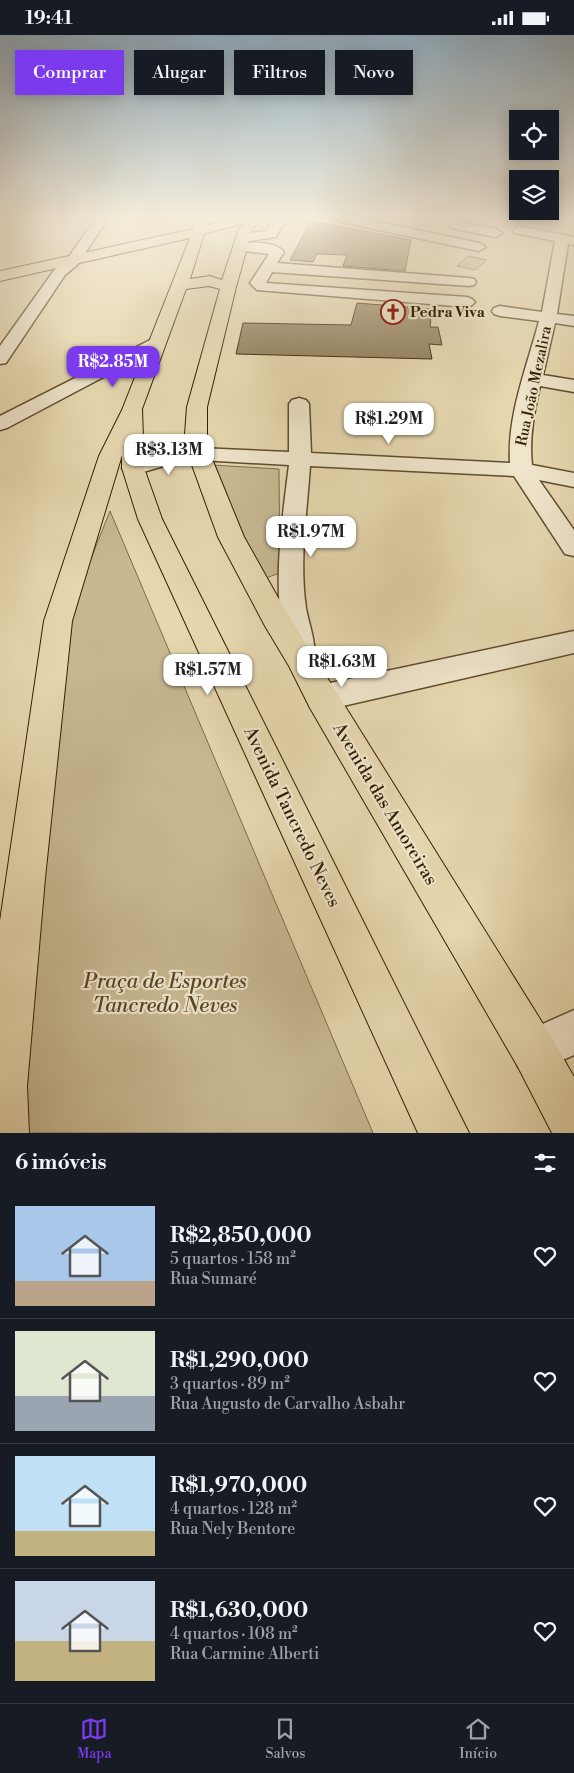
<!DOCTYPE html>
<html lang="pt">
<head>
<meta charset="utf-8">
<style>
	body { margin:0; font-family:"Libre Bodoni",serif; background:#20242c; color:#f1f3f6; height:100vh; display:flex; flex-direction:column; font-size:19px; white-space:nowrap }
	* { box-sizing:border-box; margin:0 }
	p { font-size:16px; color:#9ea1a6 }
	.icon { flex:none; width:28px; height:28px; fill:none; stroke:currentColor; stroke-width:2; stroke-linecap:round; stroke-linejoin:round }
	.map { position:relative; height:1098px; overflow:hidden }
	.details { display:flex; flex-direction:column; background:#171b24; flex:1 }
	.details>* { flex:none }
	.guide { position:absolute; left:15px; top:15px; width:545px; height:45px; display:flex; gap:10px }
	.controls { position:absolute; left:509px; top:75px; display:grid; gap:10px }
	.controls a { display:grid; place-items:center; width:50px; height:50px; border-radius:0px; background:#171b24; box-shadow:0 2px 12px #0003; font-size:25px }
	.price { position:absolute; translate:-50% -42px; padding:0 11px; border-radius:10px; background:#fff; color:#222; font-size:16px; line-height:32px; filter:drop-shadow(0 1px 2px #0008) }
	.price::after { content:''; position:absolute; left:50%; top:30px; width:15px; height:11px; margin-left:-8px; background:inherit; clip-path:polygon(0 0,100% 0,50% 100%) }
	.price.selected { background:#7c3aed; color:#fff }
	ul { padding:0; list-style:none }
	li { display:flex; align-items:center; gap:15px; height:125px; padding:0 15px }
	li+li { border-top:1px solid #363941 }
	li span { display:grid; place-items:center; flex:none; width:140px; height:100px; border-radius:0px; color:#555 }
	li>.icon { margin-inline-start:auto }
	span .icon { width:60px; height:60px; fill:#fffc; stroke-width:1 }
	li b { font-size:21px }
	h2 { display:flex; justify-content:space-between; align-items:center; height:60px; padding:0 15px; font-size:21px }
	.chip { padding:0 18px; border-radius:0px; background:#171b24; box-shadow:0 2px 12px #0003; font-size:18px; line-height:45px }
	.chip.selected { background:#7c3aed; color:#fff }
	.status { display:flex; justify-content:space-between; align-items:center; height:35px; padding:0 25px; background:#171b24; direction:ltr }
	.status svg { height:14px; fill:currentColor }
	.tabs { display:flex; justify-content:space-around; align-items:center; height:70px; border-top:1px solid #363941; background:#171b24; font-size:14px; color:#9ea1a6 }
	.tabs a { display:grid; justify-items:center; gap:2px }
	.tabs .selected { color:#7c3aed }
	.map>svg:first-child { display:block }
	.green { fill:#c7b892; stroke:#7c6c4a }
	.building { fill:#907f5c; stroke:#321f03 }
	.lines { fill:none; stroke-linecap:round; stroke-linejoin:round }
	.minor-casing { stroke:#5f4d2e; stroke-width:3 }
	.major-casing { stroke:#321f03; stroke-width:2 }
	.minor { fill:#efe5cb; fill-rule:evenodd }
	.major { fill:#e6d7af; fill-rule:evenodd }
	.labels { text-anchor:middle; dominant-baseline:central; stroke-width:4.5; stroke-linejoin:round; paint-order:stroke }
	.far-poi-label { font-size:15px; font-weight:bold; fill:#321f03; stroke:#efe5cb; text-anchor:start }
	.far-street-label { font-size:15px; fill:#321f03; stroke:#efe5cb }
	.street-label { font-size:18px; fill:#321f03; stroke:#efe5cb }
	.near-park-label { font-size:21px; font-style:italic; fill:#574527; stroke:#efe5cb }
</style>
</head>
<body>
<div class="status"><b>19:41</b><svg viewBox="0 0 49 12"><path d="M0 12V9h3v3zM5 12V6h3v6zM10 12V3h3v9zM15 12V0h3v12zM26 1h20v11H26zM47 4h2v5h-2z"/></svg></div>
<div class="map">
<svg width="574" height="1098" viewBox="0 0 574 1098">
	<rect width="100%" height="100%" fill="#e6d7af"/>
	<filter id="stains"><feTurbulence type="fractalNoise" baseFrequency=".004" numOctaves="4"/><feColorMatrix values="0 0 0 0 .2 0 0 0 0 .09 0 0 0 0 .02 0 0 0 .5 -.17"/></filter>
	<radialGradient id="worn" r=".72"><stop offset=".6" stop-color="#630" stop-opacity="0"/><stop offset="1" stop-color="#630" stop-opacity=".3"/></radialGradient>
	<g class="green">
		<path d="M468,221L487,225L475,235L457,231Z"/>
		<path d="M212,430L279,434L280,538L263,544Z"/>
		<path d="M110,476L373,1098H26L20,1018L66,586Z"/>
	</g>
	<g class="building">
		<path d="M311,186L411,205L405,236L343,231L347,220L317,219L313,227L290,225Z"/>
		<path d="M357,268L432,274L430,292H438L442,310L429,309L432,324L236,319L243,288L351,290Z"/>
	</g>
	<g class="lines">
		<defs>
			<g id="minor">
				<path d="M96,183H108L78,229L65,240L6,328L0,329V311L55,234L68,223Z"/>
				<path d="M277,183H292L281,192L276,202L243,207L237,203L243,199L266,196L272,187Z"/>
				<path d="M335,183H360L479,208L486,212L479,216L341,187Z"/>
				<path d="M455,186L496,194L502,198L496,202L451,193L449,190L451,187Z"/>
				<path d="M519,191L574,202V210L568,209L557,279L574,281V291L555,288L543,340L574,345V357L540,351C534,377 529,404 532,430L574,438V452L539,445L574,495V521L565,519L514,441L310,431C307,477 299,526 306,573C309,591 320,616 311,632L301,636L291,632C285,621 284,608 282,595C274,540 282,485 289,430L199,425L174,428L133,440L125,438L122,433L125,428L172,416L199,413L289,417V369L292,365L299,363L306,365L309,369L311,418L510,428C507,380 527,332 539,286L500,281L494,279L492,276L494,273L500,271L542,277L555,206L515,198L513,195Z"/>
				<path d="M241,208C254,208 275,206 284,217L277,228L469,243L474,244L476,247L474,250L469,251L272,237L266,248L467,262L472,264L475,267L472,270L467,272L257,255L250,248L269,219L236,215L234,212L236,209Z"/>
				<path d="M158,301L164,302L166,306L164,310L7,393L0,395V381Z"/>
				<path d="M574,596V618L321,676L310,672L306,663L310,654L321,650Z"/>
				<path d="M574,975V1020L534,1038L518,1032L512,1016L518,1000Z"/>
			</g>
			<path id="major" d="M191,183H204L208,190L231,183H262L252,195L236,252L207,372V399L210,419L244,502L285,575L550,1000L574,1042V1098H552L518,1032L310,673L289,631L265,591L218,502L188,419L185,399L187,372L220,254L209,251L186,254L142,374L144,433L162,484L469,1098H418L138,484L122,433V420L72,586L45,843L27,1051L29,1098H0V886L44,586L99,421L122,375L190,203L0,246V236L193,194L194,190ZM245,188L239,194L222,245L210,241L190,244L204,199Z"/>
		</defs>
		<use href="#minor" class="minor-casing"/>
		<use href="#major" class="major-casing"/>
		<use href="#minor" class="minor"/>
		<use href="#major" class="major"/>
	</g>
	<linearGradient id="sky" x2="0" y2="1"><stop stop-color="#8fa9ba"/><stop offset="0.54" stop-color="#f4eddb"/><stop offset="1" stop-color="#f4eddb" stop-opacity="0"/></linearGradient>
	<rect width="574" height="337" fill="url(#sky)"/>
	<defs>
		<symbol id="church-ring" viewBox="-11 -11 22 22"><circle r="9.5" fill="#efe5cb" stroke="#8f2418" stroke-width="1.5"/><path d="M-1.2-6h2.4v3.5h3.3v2.4h-3.3V6h-2.4V-.1h-3.3v-2.4h3.3Z" fill="#8f2418"/></symbol>
	</defs>
	<g fill-rule="evenodd">
		<use href="#church-ring" x="379" y="263" width="28" height="28"/>
	</g>
	<g class="labels">
		<g class="far-poi-label">
			<text x="410" y="277">Pedra Viva</text>
		</g>
		<g class="far-street-label">
			<text transform="translate(534 351) rotate(-78)">Rua João Mezalira</text>
		</g>
		<g class="street-label">
			<text transform="translate(385 769) rotate(59)">Avenida das Amoreiras</text>
			<text transform="translate(292 782) rotate(64)">Avenida Tancredo Neves</text>
		</g>
		<g class="near-park-label">
			<text x="165" y="947">Praça de Esportes<tspan x="165" dy="24">Tancredo Neves</tspan></text>
		</g>
	</g>
	<rect width="100%" height="100%" filter="url(#stains)"/>
	<rect width="100%" height="100%" fill="url(#worn)"/>
</svg>
<div class="controls">
<a><svg class="icon" aria-label="locate" viewBox="0 0 24 24"><circle cx="12" cy="12" r="6"/><path d="M12 2v4M12 18v4M2 12h4M18 12h4"/></svg></a>
<a><svg class="icon" aria-label="layers" viewBox="0 0 24 24"><path d="M12 4l9 5-9 5-9-5zM3 14l9 5 9-5"/></svg></a>
</div>
<b class="price selected" style="left:113px;top:353px">R$2.85M</b>
<b class="price" style="left:389px;top:410px">R$1.29M</b>
<b class="price" style="left:169px;top:441px">R$3.13M</b>
<b class="price" style="left:311px;top:523px">R$1.97M</b>
<b class="price" style="left:342px;top:653px">R$1.63M</b>
<b class="price" style="left:208px;top:661px">R$1.57M</b>
<div class="guide">
<a class="chip selected">Comprar</a>
<a class="chip">Alugar</a>
<a class="chip">Filtros</a>
<a class="chip">Novo</a>
</div>
</div>
<section class="details">
<h2>6 imóveis<svg class="icon" aria-label="filters" viewBox="0 0 24 24"><path d="M4 7h16M4 17h16"/><circle cx="9" cy="7" r="2"/><circle cx="15" cy="17" r="2"/></svg></h2>
<ul>
<li><span style="background:linear-gradient(#a9c7e8 75%,#b9a48a 0)"><svg class="icon" aria-label="home" viewBox="0 0 24 24"><path d="M3 11l9-7 9 7M6 9v11h12V9"/></svg></span><div><b>R$2,850,000</b><p>5 quartos · 158 m²</p><p>Rua Sumaré</p></div><svg class="icon" aria-label="heart" viewBox="0 0 24 24"><path d="M12 20l-8-8c-3-5 5-10 8-4 3-6 11-1 8 4z"/></svg></li>
<li><span style="background:linear-gradient(#dfe7d0 65%,#9aa5b1 0)"><svg class="icon" aria-label="home" viewBox="0 0 24 24"><path d="M3 11l9-7 9 7M6 9v11h12V9"/></svg></span><div><b>R$1,290,000</b><p>3 quartos · 89 m²</p><p>Rua Augusto de Carvalho Asbahr</p></div><svg class="icon" aria-label="heart" viewBox="0 0 24 24"><path d="M12 20l-8-8c-3-5 5-10 8-4 3-6 11-1 8 4z"/></svg></li>
<li><span style="background:linear-gradient(#bfe0f5 75%,#c2b280 0)"><svg class="icon" aria-label="home" viewBox="0 0 24 24"><path d="M3 11l9-7 9 7M6 9v11h12V9"/></svg></span><div><b>R$1,970,000</b><p>4 quartos · 128 m²</p><p>Rua Nely Bentore</p></div><svg class="icon" aria-label="heart" viewBox="0 0 24 24"><path d="M12 20l-8-8c-3-5 5-10 8-4 3-6 11-1 8 4z"/></svg></li>
<li><span style="background:linear-gradient(#c9d6e8 60%,#c2b280 0)"><svg class="icon" aria-label="home" viewBox="0 0 24 24"><path d="M3 11l9-7 9 7M6 9v11h12V9"/></svg></span><div><b>R$1,630,000</b><p>4 quartos · 108 m²</p><p>Rua Carmine Alberti</p></div><svg class="icon" aria-label="heart" viewBox="0 0 24 24"><path d="M12 20l-8-8c-3-5 5-10 8-4 3-6 11-1 8 4z"/></svg></li>
</ul>
</section>
<nav class="tabs">
<a class="selected"><svg class="icon" aria-label="map" viewBox="0 0 24 24"><path d="M3 6l6-2 6 2 6-2v14l-6 2-6-2-6 2zM9 4v14M15 6v14"/></svg>Mapa</a>
<a><svg class="icon" aria-label="saved" viewBox="0 0 24 24"><path d="M7 4h10v16l-5-4-5 4z"/></svg>Salvos</a>
<a><svg class="icon" aria-label="home" viewBox="0 0 24 24"><path d="M3 11l9-7 9 7M6 9v11h12V9"/></svg>Início</a>
</nav>
</body>
</html>
